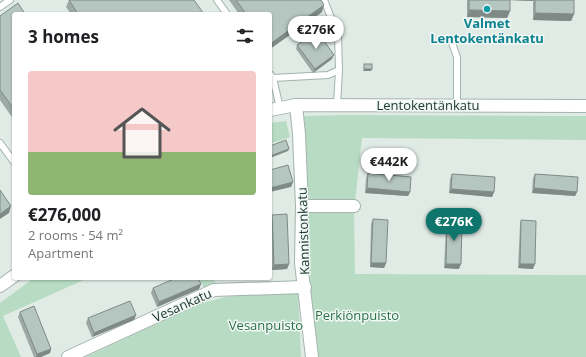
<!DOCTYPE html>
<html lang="en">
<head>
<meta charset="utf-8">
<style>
	body { margin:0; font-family:"Open Sans",sans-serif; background:#f6f6f6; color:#202124; height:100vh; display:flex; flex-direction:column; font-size:15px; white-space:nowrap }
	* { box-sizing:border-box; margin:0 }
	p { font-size:13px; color:#757577 }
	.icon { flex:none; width:22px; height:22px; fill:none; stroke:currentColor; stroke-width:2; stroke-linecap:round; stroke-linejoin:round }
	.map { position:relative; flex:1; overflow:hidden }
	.panel { position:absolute; left:12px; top:12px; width:260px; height:268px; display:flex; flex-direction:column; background:#fff; border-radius:4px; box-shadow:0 1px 3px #0004 }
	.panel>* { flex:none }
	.price { position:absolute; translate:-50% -34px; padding:0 9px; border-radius:14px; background:#fff; color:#222; font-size:13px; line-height:26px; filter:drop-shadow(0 1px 2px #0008) }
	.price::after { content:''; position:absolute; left:50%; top:24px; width:12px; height:9px; margin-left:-6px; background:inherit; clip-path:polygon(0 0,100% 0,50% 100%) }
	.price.current { background:#0f766e; color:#fff }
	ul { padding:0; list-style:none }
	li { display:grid; align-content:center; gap:8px; height:212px; padding:0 16px }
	li span { display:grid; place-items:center; height:124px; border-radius:4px; color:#555 }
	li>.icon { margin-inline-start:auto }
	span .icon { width:72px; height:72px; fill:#fffc; stroke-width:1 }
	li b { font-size:17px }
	h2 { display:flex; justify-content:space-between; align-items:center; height:48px; padding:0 16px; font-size:17px }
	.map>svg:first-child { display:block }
	.green { fill:#b8dcc3 }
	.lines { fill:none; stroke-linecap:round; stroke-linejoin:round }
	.service-casing { stroke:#a3b3ad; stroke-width:8 }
	.minor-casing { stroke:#a3b3ad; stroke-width:14 }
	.tertiary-casing { stroke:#a3b3ad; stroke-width:14 }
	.service { stroke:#fff; stroke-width:6 }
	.minor { stroke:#fff; stroke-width:12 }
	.tertiary { stroke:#fff; stroke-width:12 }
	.wall { fill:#9ca9a4 }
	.shaded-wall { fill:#7f8a86 }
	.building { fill:#b5c5bf; stroke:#7f8a86 }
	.culture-dot { fill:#0f9aa8; stroke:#f0f7f4; stroke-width:1.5 }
	.labels { text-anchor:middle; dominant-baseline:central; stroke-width:3; stroke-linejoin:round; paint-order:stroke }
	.culture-label { font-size:13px; font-weight:bold; fill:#0d838f; stroke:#f0f7f4 }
	.street-label { font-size:13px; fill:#213b34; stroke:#f0f7f4 }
	.park-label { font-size:13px; fill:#2b7147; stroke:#f0f7f4 }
</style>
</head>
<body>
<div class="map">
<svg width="586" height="357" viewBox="0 0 586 357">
	<rect width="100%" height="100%" fill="#e0ebe6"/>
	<g class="green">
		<path d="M347,115L586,116V140L362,138L355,202H316L307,198L303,116Z"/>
		<path d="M286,121L290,137L270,144V123Z"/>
		<path d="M354,210L355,274L586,275V357H318L311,297L308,212Z"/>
		<path d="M34,278H88L3,316L21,357H0V303Z"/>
		<path d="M199,278H213L216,284L204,288Z"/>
		<path d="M298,291L301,357H86L199,304L225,297Z"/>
	</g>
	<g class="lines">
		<defs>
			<g id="service">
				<path d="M217,0L227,14"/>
				<path d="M0,7L10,0"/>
				<path d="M452,43L457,57V106"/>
				<path d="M270,74L273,78L280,108"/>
				<path d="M273,78L328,75L339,70L338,35L324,0"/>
				<path d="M337,105L339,70"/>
				<path d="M0,143L14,162"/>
			</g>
			<g id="minor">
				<path d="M296,105L299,134L302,206L301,263L312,357"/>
				<path d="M302,206H354"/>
				<path d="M68,357L214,290L305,287"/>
			</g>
			<g id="tertiary">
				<path d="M270,110L296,105L586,106"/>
				<path d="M0,286L14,276"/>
			</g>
		</defs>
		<use href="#service" class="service-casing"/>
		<use href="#minor" class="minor-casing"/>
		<use href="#tertiary" class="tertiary-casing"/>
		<use href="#service" class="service"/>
		<use href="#minor" class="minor"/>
		<use href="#tertiary" class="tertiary"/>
	</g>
	<g class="wall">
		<path d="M69,0L204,14H71L66,7Z"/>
		<path d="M229,0H321L322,12L270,49V14H239Z"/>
		<path d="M467,0H574V14L571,21L533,20V1L510,0V11L507,18L467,17Z"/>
		<path d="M14,14V120L0,100V16Z"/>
		<path d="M297,45L332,59L313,73L296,49Z"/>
		<path d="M368,173L410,192L408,196L365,193L366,178Z"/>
		<path d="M452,174L494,192L492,197L449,193L450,179Z"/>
		<path d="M535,174L577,192L575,196L532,193L533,178Z"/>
		<path d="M272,215L289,264L287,269L272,270L270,220Z"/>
		<path d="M373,219L386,263L384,268L370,267L371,224Z"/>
		<path d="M447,220L459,269L444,268L446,225Z"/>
		<path d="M521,220L533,269L518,268L520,225Z"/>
		<path d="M201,284L199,289L157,307L151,293L153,288Z"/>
		<path d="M20,312L51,349L50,353L41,357H34L18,317Z"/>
		<path d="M136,315L134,320L92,337L86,323L88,318Z"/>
	</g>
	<g class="shaded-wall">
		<path d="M508,0H533V1Z"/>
		<path d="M324,5L322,12L270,49V44Z"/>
		<path d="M469,10L510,11L507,18L467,17Z"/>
		<path d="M535,13L574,14L571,21L533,20Z"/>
		<path d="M334,55L332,59L313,73L315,69Z"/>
		<path d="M364,69H372L371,71H363Z"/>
		<path d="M289,149L288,151L270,158V156Z"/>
		<path d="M293,182L291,187L270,192V188Z"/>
		<path d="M367,188L410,192L408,196L365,193Z"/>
		<path d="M534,188L577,192L575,196L532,193Z"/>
		<path d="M451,189L494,192L492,197L449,193Z"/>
		<path d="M11,206L9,213L0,219V214Z"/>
		<path d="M371,263H386L384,268L370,267Z"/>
		<path d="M289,264L287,269L272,270L274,265Z"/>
		<path d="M446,264H461L459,269L444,268Z"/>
		<path d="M520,264H535L533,269L518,268Z"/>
		<path d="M201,284L199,289L157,307L159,302Z"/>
		<path d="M136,315L134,320L92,337L94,333Z"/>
		<path d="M51,349L50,353L41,357H36L37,354Z"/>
	</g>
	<g class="building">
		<path d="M69,0H194L204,14H78Z"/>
		<path d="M236,0H321L324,5L270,44V14H246Z"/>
		<path d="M469,0H510V11L469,10Z"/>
		<path d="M535,0H574V14L535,13Z"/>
		<path d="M18,3L25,14H14V109L0,90V16Z"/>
		<path d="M317,31L334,55L315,69L297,45Z"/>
		<rect x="364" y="64" width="8" height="5"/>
		<path d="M286,140L289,149L270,156V146Z"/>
		<path d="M288,165L293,182L270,188V170Z"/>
		<path d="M368,173L411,177L410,192L367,188Z"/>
		<path d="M452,174L495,177L494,192L451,189Z"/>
		<path d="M535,174L578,177L577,192L534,188Z"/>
		<path d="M0,190L11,206L0,214Z"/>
		<path d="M287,214L289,264L274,265L272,215Z"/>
		<path d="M373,219L388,220L386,263H371Z"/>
		<path d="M447,220L462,221L461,264H446Z"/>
		<path d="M521,220L536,221L535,264H520Z"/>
		<path d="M176,278H198L201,284L159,302L153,288Z"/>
		<path d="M130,301L136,315L94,333L88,318Z"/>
		<path d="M34,306L51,349L37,354L20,312Z"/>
	</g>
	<circle class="culture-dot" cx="487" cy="9" r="4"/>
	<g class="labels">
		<g class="culture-label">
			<text x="487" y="23">Valmet<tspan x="487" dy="15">Lentokentänkatu</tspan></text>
		</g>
		<g class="street-label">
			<text x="428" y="105">Lentokentänkatu</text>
			<text transform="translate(303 231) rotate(-92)">Kannistonkatu</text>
			<text transform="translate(182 305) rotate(-24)">Vesankatu</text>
		</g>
		<g class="park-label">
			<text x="357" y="315">Perkiönpuisto</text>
			<text x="266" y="325">Vesanpuisto</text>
		</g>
	</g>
</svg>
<b class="price" style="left:316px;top:50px">€276K</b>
<b class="price" style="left:389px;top:182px">€442K</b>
<b class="price current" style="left:454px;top:242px">€276K</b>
<section class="panel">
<h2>3 homes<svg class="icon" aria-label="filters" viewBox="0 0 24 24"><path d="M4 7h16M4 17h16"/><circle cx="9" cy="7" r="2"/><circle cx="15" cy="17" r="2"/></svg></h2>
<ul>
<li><span style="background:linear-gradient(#f6c9c9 65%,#8fb573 0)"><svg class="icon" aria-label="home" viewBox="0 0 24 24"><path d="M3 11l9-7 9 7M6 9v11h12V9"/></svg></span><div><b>€276,000</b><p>2 rooms · 54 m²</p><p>Apartment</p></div></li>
</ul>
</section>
</div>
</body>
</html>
